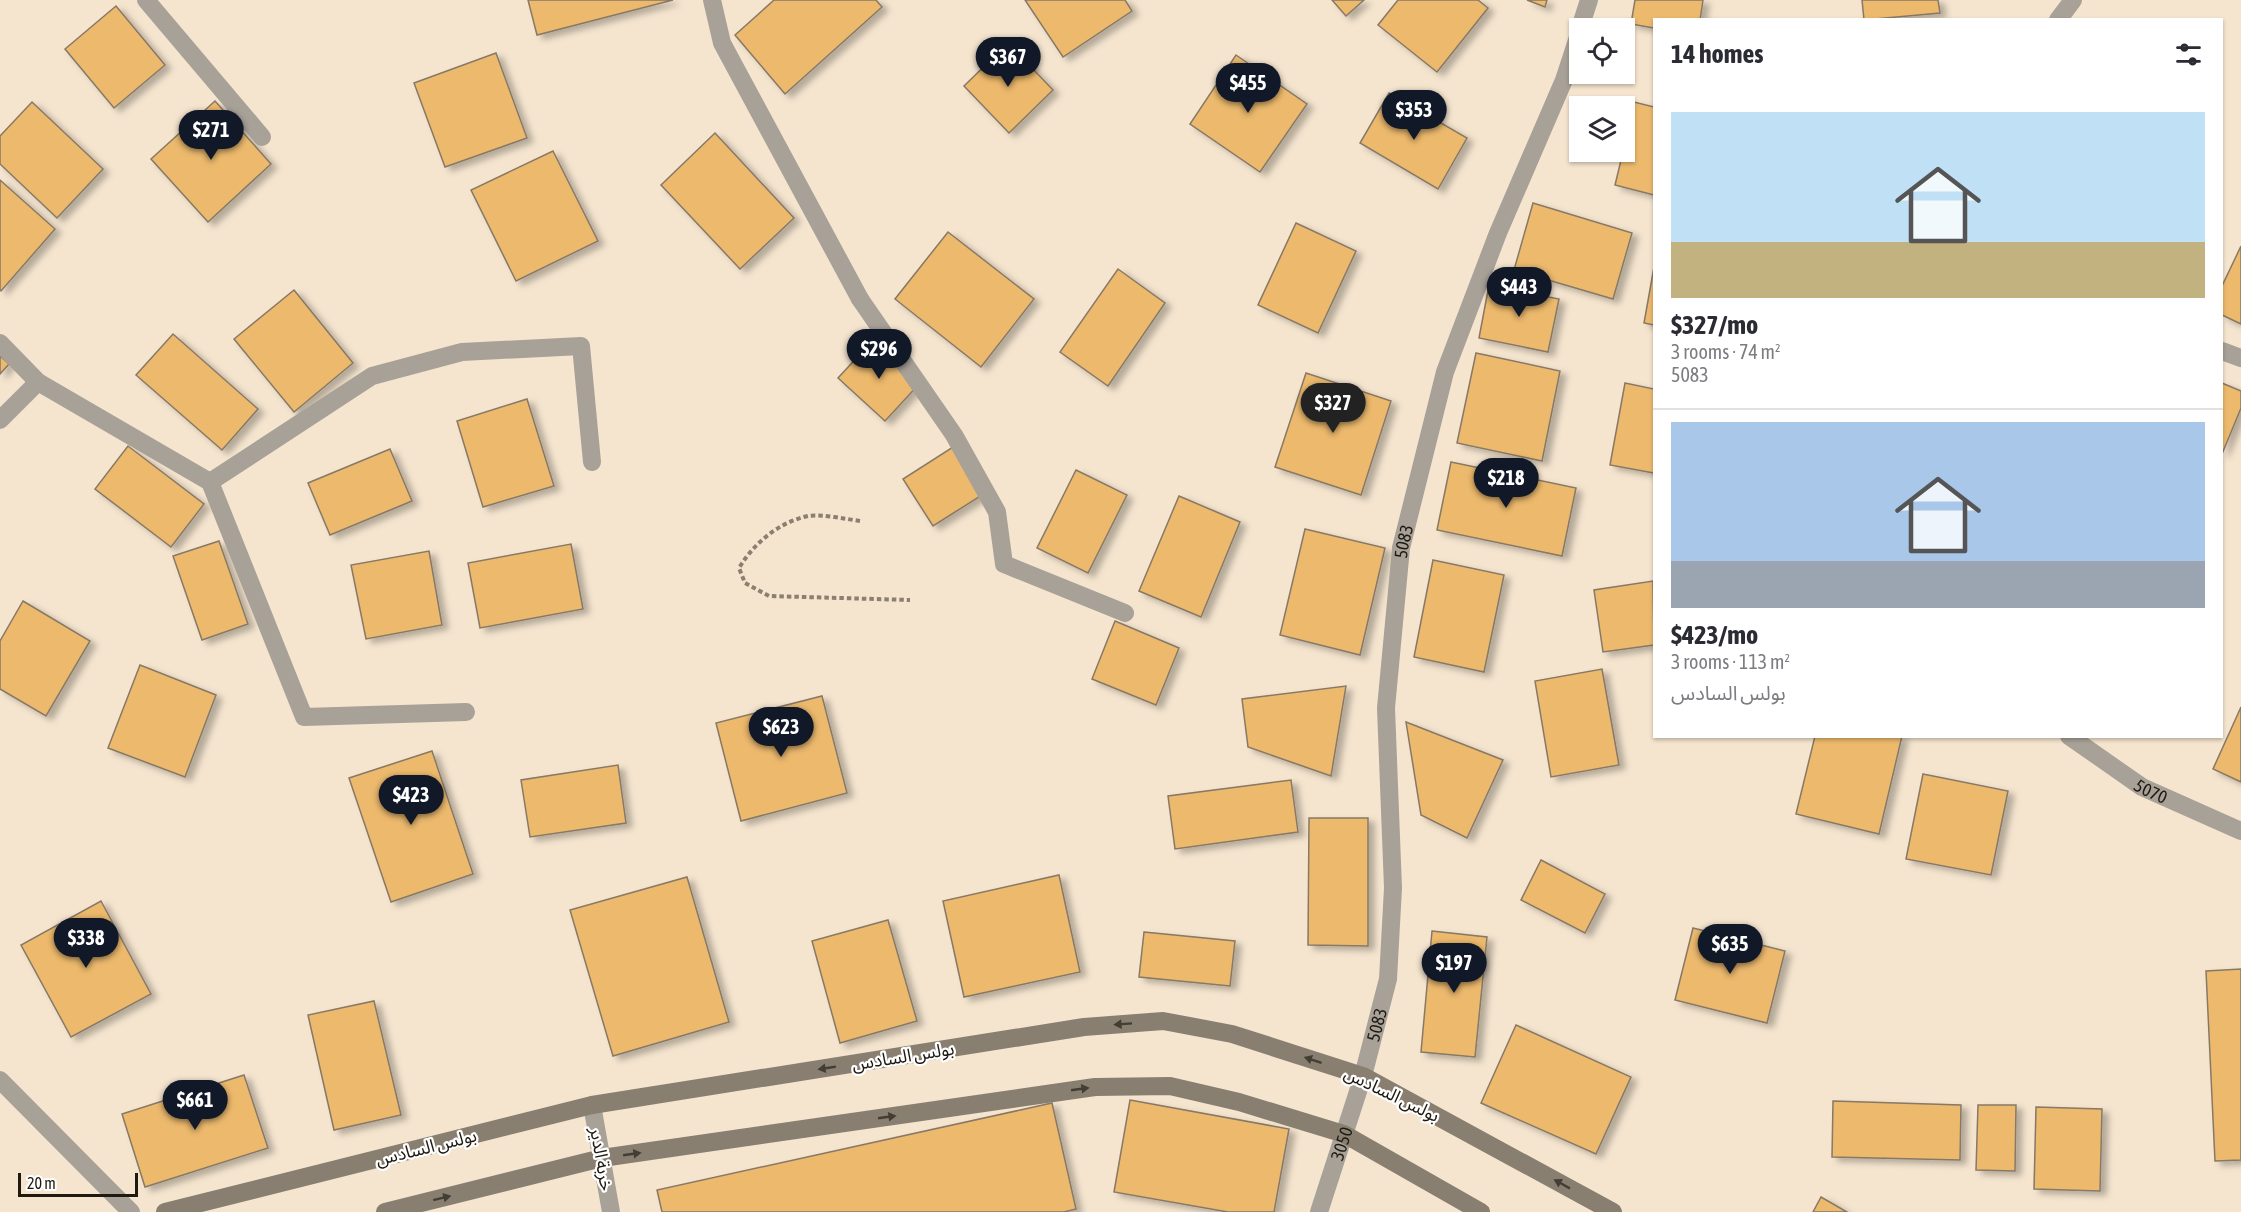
<!DOCTYPE html>
<html lang="en">
<head>
<meta charset="utf-8">
<style>
	body { margin:0; font-family:"Asap Condensed","Noto Sans Arabic",sans-serif; background:#f7f7f7; color:#2b2b33; height:100vh; display:flex; flex-direction:column; font-size:22px; white-space:nowrap }
	* { box-sizing:border-box; margin:0 }
	p { font-size:20px; color:#7c7c81 }
	.icon { flex:none; width:33px; height:33px; fill:none; stroke:currentColor; stroke-width:2; stroke-linecap:round; stroke-linejoin:round }
	.map { position:relative; flex:1; overflow:hidden }
	.panel { position:absolute; left:1653px; top:18px; width:570px; height:720px; display:flex; flex-direction:column; background:#fff; border-radius:0px; box-shadow:0 2px 4px #0004 }
	.panel>* { flex:none }
	.buttons { position:absolute; left:1569px; top:18px; display:grid; gap:12px }
	.buttons a { display:grid; place-items:center; width:66px; height:66px; border-radius:0px; background:#fff; box-shadow:0 2px 4px #0004; font-size:30px }
	.scale { position:absolute; left:18px; bottom:15px; width:120px; box-sizing:border-box; padding-left:6px; border:3px solid #1e1911; border-top:0; font-size:16px; line-height:21px; white-space:nowrap; color:#1e1911; -webkit-text-stroke:4px #fff; paint-order:stroke }
	.price { position:absolute; translate:-50% -51px; padding:0 14px; border-radius:21px; background:#111827; color:#fff; font-size:20px; line-height:39px; filter:drop-shadow(0 2px 3px #0008) }
	.price::after { content:''; position:absolute; left:50%; top:36px; width:18px; height:14px; margin-left:-9px; background:inherit; clip-path:polygon(0 0,100% 0,50% 100%) }
	.price.selected { background:#222; color:#fff }
	ul { padding:0; list-style:none }
	li { display:grid; align-content:center; gap:12px; height:318px; padding:0 18px }
	li+li { border-top:2px solid #e1e1e2 }
	li span { display:grid; place-items:center; height:186px; border-radius:0px; color:#555 }
	li>.icon { margin-inline-start:auto }
	span .icon { width:108px; height:108px; fill:#fffc; stroke-width:1 }
	li b { font-size:26px }
	h2 { display:flex; justify-content:space-between; align-items:center; height:72px; padding:0 18px; font-size:26px }
	.map>svg:first-child { display:block }
	.building { fill:#ecb96d; stroke:#877966; stroke-width:1.5; filter:url(#shadow) }
	.lines { fill:none; stroke-linecap:round; stroke-linejoin:round }
	.path { stroke:#8a7f70; stroke-width:4; stroke-dasharray:4.5 3; stroke-linecap:butt }
	.lane { stroke:#a8a198; stroke-width:18 }
	.street { stroke:#a8a198; stroke-width:18 }
	.secondary { stroke:#887f71; stroke-width:18 }
	.oneway { fill:#433d33 }
	.labels { text-anchor:middle; dominant-baseline:central; stroke-width:4.5; stroke-linejoin:round; paint-order:stroke }
	.street-label { font-size:18px; fill:#1e1911; stroke:#fff }
</style>
</head>
<body>
<div class="map">
<svg width="2241" height="1212" viewBox="0 0 2241 1212">
	<defs>
		<filter id="shadow"><feDropShadow dx="6" dy="4" stdDeviation="3" flood-color="#0004"/></filter>
	</defs>
	<rect width="100%" height="100%" fill="#f5e5cf"/>
	<g class="building">
		<path d="M528,0H673L537,35Z"/>
		<path d="M774,0H876L882,7L785,94L735,35Z"/>
		<path d="M1025,0H1125L1132,11L1063,57Z"/>
		<path d="M1332,0H1364L1346,16Z"/>
		<path d="M1398,0H1478L1488,8L1437,72L1378,25Z"/>
		<path d="M1527,0H1547L1545,7Z"/>
		<path d="M1635,0H1703L1700,20H1654V28L1631,24Z"/>
		<path d="M1862,0H1938L1940,13L1864,20Z"/>
		<path d="M116,6L165,65L114,108L65,49Z"/>
		<path d="M1008,43L1053,90L1009,133L964,86Z"/>
		<path d="M496,53L527,138L445,167L414,83Z"/>
		<path d="M1236,55L1307,104L1260,172L1190,124Z"/>
		<path d="M1389,93L1467,138L1438,189L1360,143Z"/>
		<path d="M215,101L271,164L208,222L151,159Z"/>
		<path d="M32,102L103,169L57,218L0,164V136Z"/>
		<path d="M1634,102L1654,107V195L1615,185L1623,152H1624V143Z"/>
		<path d="M715,133L794,218L740,269L661,185Z"/>
		<path d="M553,151L598,241L516,281L471,190Z"/>
		<path d="M0,180L55,229L1,291L0,290Z"/>
		<path d="M1533,203L1632,233L1613,299L1514,270Z"/>
		<path d="M1296,223L1356,251L1318,333L1258,305Z"/>
		<path d="M948,232L1034,299L981,367L895,299Z"/>
		<path d="M2241,246V324L2222,315V286Z"/>
		<path d="M1654,267V325L1644,323Z"/>
		<path d="M1118,269L1165,303L1108,386L1060,352Z"/>
		<path d="M1489,285L1559,299L1548,352L1479,338Z"/>
		<path d="M294,290L353,363L294,412L234,339Z"/>
		<path d="M173,334L258,409L222,450L136,375Z"/>
		<path d="M873,340L920,383L885,421L838,378Z"/>
		<path d="M1476,353L1560,371L1542,461L1457,443Z"/>
		<path d="M0,356L9,364L0,374Z"/>
		<path d="M1306,373L1391,401L1361,495L1275,467Z"/>
		<path d="M1625,383L1654,389V473L1610,465Z"/>
		<path d="M2222,383L2241,391V408L2222,454Z"/>
		<path d="M527,399L554,486L483,507L457,421Z"/>
		<path d="M128,446L204,504L171,547L95,489Z"/>
		<path d="M953,447L982,495L933,526L903,479Z"/>
		<path d="M390,449L412,501L330,535L308,483Z"/>
		<path d="M1451,462L1576,488L1562,556L1437,530Z"/>
		<path d="M1076,470L1127,495L1088,573L1037,548Z"/>
		<path d="M1179,496L1240,522L1201,617L1139,591Z"/>
		<path d="M1305,529L1385,548L1360,655L1280,635Z"/>
		<path d="M219,541L248,624L202,640L173,556Z"/>
		<path d="M571,544L583,609L480,628L468,563Z"/>
		<path d="M429,551L442,625L366,639L351,565Z"/>
		<path d="M1433,560L1504,575L1484,672L1414,657Z"/>
		<path d="M1653,581L1654,645L1603,652L1594,590Z"/>
		<path d="M23,601L90,641L46,716L0,689V641Z"/>
		<path d="M1115,621L1179,648L1156,705L1092,679Z"/>
		<path d="M140,665L216,695L185,777L108,748Z"/>
		<path d="M1602,669L1619,765L1551,777L1535,681Z"/>
		<path d="M1346,686L1331,776L1248,747L1242,699Z"/>
		<path d="M822,696L847,793L741,821L716,723Z"/>
		<path d="M2241,707V782L2213,769Z"/>
		<path d="M1406,722L1503,760L1467,838L1421,815Z"/>
		<path d="M1815,736H1902L1879,834L1796,814Z"/>
		<path d="M432,751L473,874L391,902L349,778Z"/>
		<path d="M618,765L626,823L530,837L521,780Z"/>
		<path d="M1923,774L2008,791L1991,875L1906,859Z"/>
		<path d="M1291,780L1298,832L1175,849L1168,796Z"/>
		<path d="M1309,818H1368V946L1308,945Z"/>
		<path d="M1541,860L1605,894L1585,933L1521,900Z"/>
		<path d="M1059,875L1080,972L964,997L943,901Z"/>
		<path d="M687,877L729,1022L613,1056L570,910Z"/>
		<path d="M101,901L151,994L71,1037L21,945Z"/>
		<path d="M888,920L917,1021L840,1043L812,941Z"/>
		<path d="M1693,928L1785,951L1767,1023L1675,1000Z"/>
		<path d="M1432,931L1487,937L1475,1057L1421,1052Z"/>
		<path d="M1144,932L1235,941L1230,986L1139,977Z"/>
		<path d="M2241,969V1160L2215,1161L2206,971Z"/>
		<path d="M374,1001L401,1115L334,1130L308,1015Z"/>
		<path d="M1516,1025L1631,1077L1596,1154L1481,1103Z"/>
		<path d="M244,1075L268,1148L145,1187L122,1114Z"/>
		<path d="M1130,1100L1289,1129L1274,1212H1228L1114,1192Z"/>
		<path d="M1833,1101L1961,1105L1960,1160L1832,1157Z"/>
		<path d="M1052,1103L1076,1209L1064,1212H662L657,1190Z"/>
		<path d="M1978,1105H2016L2015,1171L1976,1170Z"/>
		<path d="M2036,1107L2102,1109L2100,1191L2034,1189Z"/>
		<path d="M1821,1197L1847,1212H1813Z"/>
	</g>
	<g class="lines">
		<path class="path" d="M860,521C846,519 822,514 808,516C779,522 754,543 739,568L745,583L769,596L910,600"/>
		<g class="lane">
			<path d="M860,299L954,435L997,512L1004,564L1125,613"/>
			<path d="M2222,351L2241,358"/>
		</g>
		<g class="street">
			<path d="M146,0L262,137"/>
			<path d="M712,0L722,43L860,299"/>
			<path d="M2058,20L2073,0"/>
			<path d="M1580,28L1589,0"/>
			<path d="M0,343L38,382L210,482L304,717L466,712"/>
			<path d="M0,420L38,382"/>
			<path d="M210,482L372,376L462,352L581,346L592,462"/>
			<path id="s1" d="M2069,736L2142,787L2241,831"/>
			<path d="M0,1080L131,1212"/>
			<path d="M592,1105L611,1212"/>
			<path id="s2" d="M1319,1212L1363,1076L1388,979L1393,888L1386,708L1401,548L1445,372L1498,233L1564,80L1580,31"/>
		</g>
		<g class="secondary">
			<path d="M165,1212L592,1105L1084,1027L1163,1021L1232,1034L1363,1076L1613,1212"/>
			<path d="M385,1212L602,1158L1095,1087L1170,1086L1239,1102L1344,1134L1481,1212"/>
		</g>
	</g>
	<defs><path id="oneway-solid" d="M-6-.8H1V-3.2L6.5 0L1 3.2V.8H-6Z" transform="scale(1.5)"/></defs>
	<g class="oneway">
		<use href="#oneway-solid" transform="translate(1123 1024) rotate(176)"/>
		<use href="#oneway-solid" transform="translate(1313 1060) rotate(-162)"/>
		<use href="#oneway-solid" transform="translate(827 1068) rotate(171)"/>
		<use href="#oneway-solid" transform="translate(1080 1089) rotate(-8)"/>
		<use href="#oneway-solid" transform="translate(887 1117) rotate(-8)"/>
		<use href="#oneway-solid" transform="translate(632 1154) rotate(-8)"/>
		<use href="#oneway-solid" transform="translate(1562 1184) rotate(-151)"/>
		<use href="#oneway-solid" transform="translate(442 1198) rotate(-14)"/>
	</g>
	<g class="labels">
		<g class="street-label">
			<text stroke="none"><textPath href="#s2" startOffset="682">5083</textPath></text>
			<text stroke="none"><textPath href="#s1" startOffset="99">5070</textPath></text>
			<text stroke="none"><textPath href="#s2" startOffset="196">5083</textPath></text>
			<text transform="translate(903 1056) rotate(-9)">بولس السادس</text>
			<text transform="translate(1392 1094) rotate(26)">بولس السادس</text>
			<text stroke="none"><textPath href="#s2" startOffset="72">3050</textPath></text>
			<text transform="translate(426 1147) rotate(-14)">بولس السادس</text>
			<text transform="translate(602 1159) rotate(80)">خربة الدير</text>
		</g>
	</g>
</svg>
<div class="buttons">
<a><svg class="icon" aria-label="locate" viewBox="0 0 24 24"><circle cx="12" cy="12" r="6"/><path d="M12 2v4M12 18v4M2 12h4M18 12h4"/></svg></a>
<a><svg class="icon" aria-label="layers" viewBox="0 0 24 24"><path d="M12 4l9 5-9 5-9-5zM3 14l9 5 9-5"/></svg></a>
</div>
<div class="scale">20 m</div>
<b class="price" style="left:1008px;top:88px">$367</b>
<b class="price" style="left:1248px;top:114px">$455</b>
<b class="price" style="left:1414px;top:141px">$353</b>
<b class="price" style="left:211px;top:161px">$271</b>
<b class="price" style="left:1519px;top:318px">$443</b>
<b class="price" style="left:879px;top:380px">$296</b>
<b class="price selected" style="left:1333px;top:434px">$327</b>
<b class="price" style="left:1506px;top:509px">$218</b>
<b class="price" style="left:781px;top:758px">$623</b>
<b class="price" style="left:411px;top:826px">$423</b>
<b class="price" style="left:86px;top:969px">$338</b>
<b class="price" style="left:1730px;top:975px">$635</b>
<b class="price" style="left:1454px;top:994px">$197</b>
<b class="price" style="left:195px;top:1131px">$661</b>
<section class="panel">
<h2>14 homes<svg class="icon" aria-label="filters" viewBox="0 0 24 24"><path d="M4 7h16M4 17h16"/><circle cx="9" cy="7" r="2"/><circle cx="15" cy="17" r="2"/></svg></h2>
<ul>
<li><span style="background:linear-gradient(#bfe0f5 70%,#c2b280 0)"><svg class="icon" aria-label="home" viewBox="0 0 24 24"><path d="M3 11l9-7 9 7M6 9v11h12V9"/></svg></span><div><b>$327/mo</b><p>3 rooms · 74 m²</p><p>5083</p></div></li>
<li><span style="background:linear-gradient(#a9c7e8 75%,#9aa5b1 0)"><svg class="icon" aria-label="home" viewBox="0 0 24 24"><path d="M3 11l9-7 9 7M6 9v11h12V9"/></svg></span><div><b>$423/mo</b><p>3 rooms · 113 m²</p><p>بولس السادس</p></div></li>
</ul>
</section>
</div>
</body>
</html>
